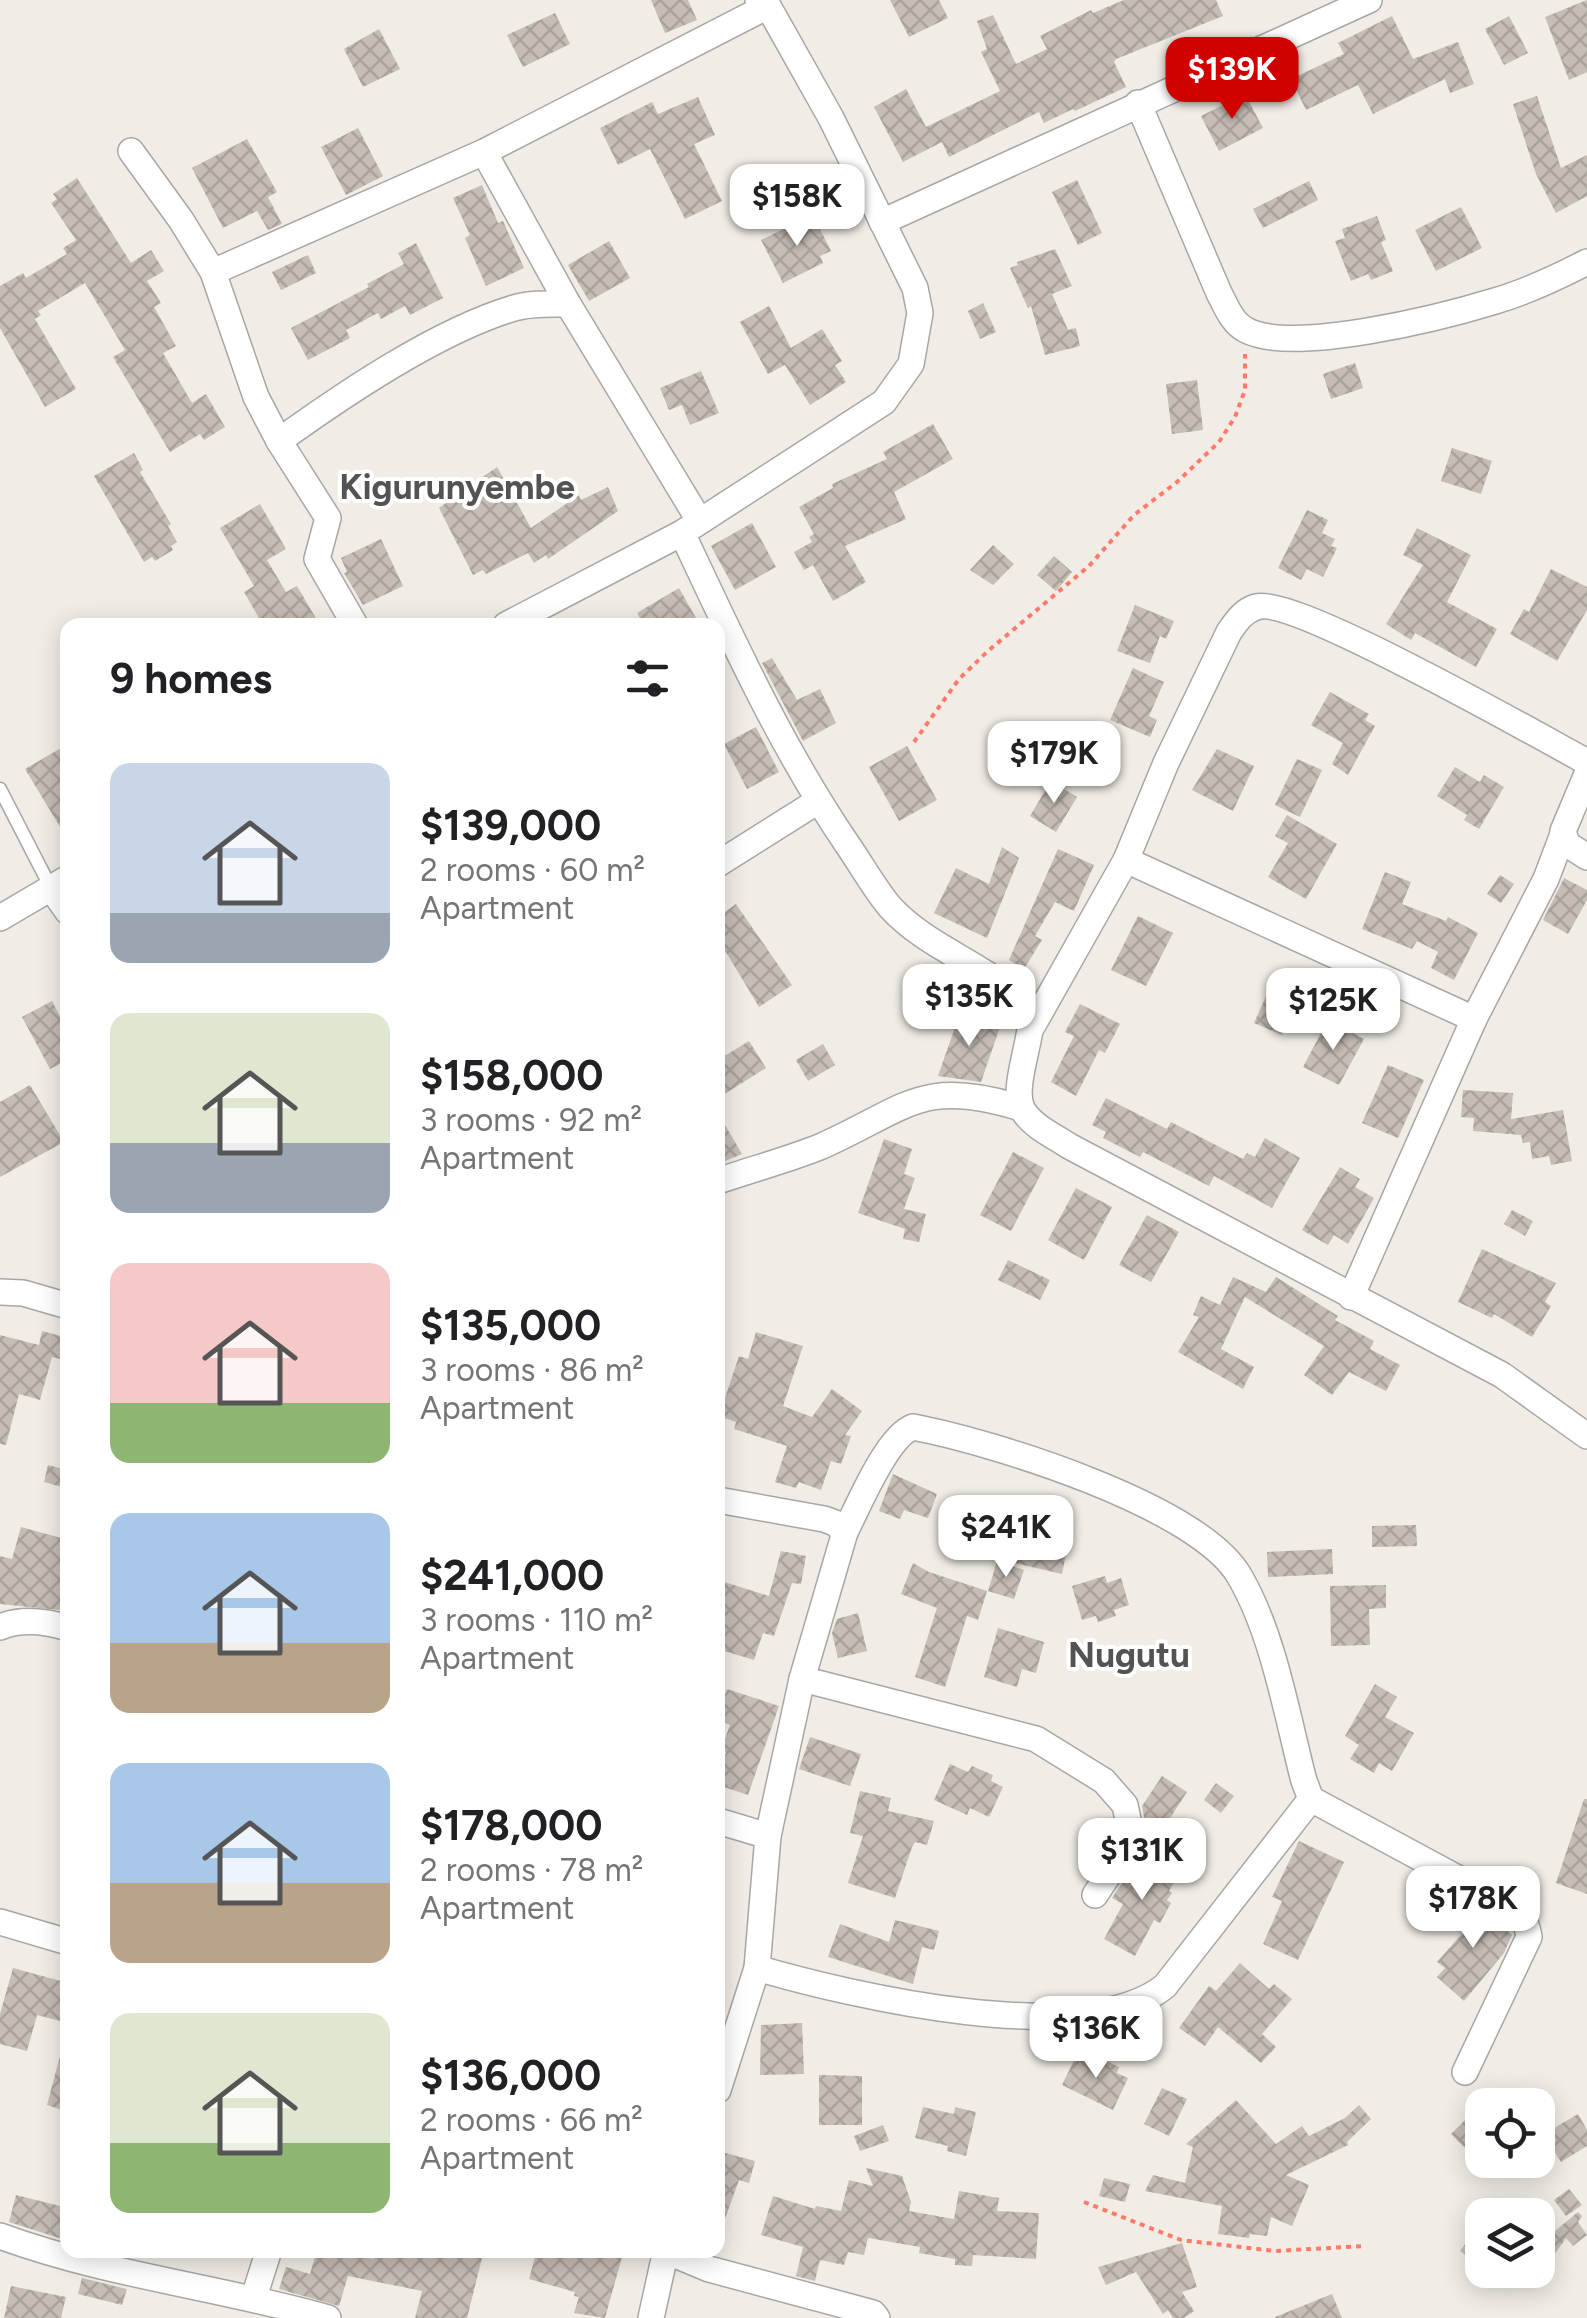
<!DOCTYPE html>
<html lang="en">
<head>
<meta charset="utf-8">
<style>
	body { margin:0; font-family:Figtree,sans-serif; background:#f2f2f2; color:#202124; height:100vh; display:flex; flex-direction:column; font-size:38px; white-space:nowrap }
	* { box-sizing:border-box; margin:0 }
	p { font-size:32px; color:#757577 }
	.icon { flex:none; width:55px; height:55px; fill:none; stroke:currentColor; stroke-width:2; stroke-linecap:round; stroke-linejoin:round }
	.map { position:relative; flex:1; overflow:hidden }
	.details { position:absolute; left:60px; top:618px; width:665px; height:1640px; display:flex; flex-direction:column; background:#fff; border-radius:20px; box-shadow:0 5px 25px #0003 }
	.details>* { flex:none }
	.controls { position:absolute; left:1465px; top:2088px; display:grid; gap:20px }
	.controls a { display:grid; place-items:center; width:90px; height:90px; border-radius:20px; background:#fff; box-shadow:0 5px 25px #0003; font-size:50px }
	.price { position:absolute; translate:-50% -85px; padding:0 22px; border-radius:20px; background:#fff; color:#222; font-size:32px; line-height:65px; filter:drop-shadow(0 2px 5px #0008) }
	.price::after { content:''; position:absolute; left:50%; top:60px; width:30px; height:22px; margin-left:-15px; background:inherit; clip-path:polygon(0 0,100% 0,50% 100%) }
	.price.selected { background:#d00200; color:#fff }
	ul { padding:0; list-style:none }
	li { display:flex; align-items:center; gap:30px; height:250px; padding:0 50px }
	li span { display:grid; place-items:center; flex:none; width:280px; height:200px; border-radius:20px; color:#555 }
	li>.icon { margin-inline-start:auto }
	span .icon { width:120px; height:120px; fill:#fffc; stroke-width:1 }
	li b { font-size:42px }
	h2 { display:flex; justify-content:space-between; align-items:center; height:120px; padding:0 50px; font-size:42px }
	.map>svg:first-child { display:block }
	.building { fill:url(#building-cross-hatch) }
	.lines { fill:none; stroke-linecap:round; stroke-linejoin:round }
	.service-casing { stroke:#a7a7a7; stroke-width:15 }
	.minor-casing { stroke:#a7a7a7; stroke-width:28 }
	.path { stroke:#ff7a69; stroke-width:4; stroke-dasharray:5 5; stroke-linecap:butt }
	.service { stroke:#fff; stroke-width:12 }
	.minor { stroke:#fff; stroke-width:25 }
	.labels { text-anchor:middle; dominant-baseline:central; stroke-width:8; stroke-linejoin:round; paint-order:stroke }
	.quarter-label { font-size:35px; font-weight:bold; fill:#535353; stroke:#fff }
</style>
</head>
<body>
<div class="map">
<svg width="1587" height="2318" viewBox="0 0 1587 2318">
	<defs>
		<pattern id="building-cross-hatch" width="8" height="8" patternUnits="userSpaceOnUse" patternTransform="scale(2.5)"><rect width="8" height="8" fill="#c6bdb5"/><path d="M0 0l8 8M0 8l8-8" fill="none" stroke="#aaa29b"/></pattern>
	</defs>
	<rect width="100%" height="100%" fill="#f1ede6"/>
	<g class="building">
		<path d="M651,0H688L697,20L665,33Z"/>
		<path d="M890,0H939L948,18L909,37Z"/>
		<path d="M1124,0H1216L1223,16L1116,59L1114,62L1126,87L1075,111L1073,109L1044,123L1039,112L949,157L942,142L903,162L874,107L906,89L926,127L1000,91L981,52L987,49L977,21L993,15L1016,64L1047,49L1040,36L1091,10L1093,13Z"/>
		<path d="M1587,0V72L1569,80L1545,17Z"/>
		<path d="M555,13L570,44L523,67L507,35Z"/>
		<path d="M1392,16L1413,59L1458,42L1474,84L1450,93L1445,79L1373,114L1358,85L1306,110L1291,79L1344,54L1338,43Z"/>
		<path d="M1509,16L1528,53L1504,65L1485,29Z"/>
		<path d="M379,29L400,69L363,87L344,49Z"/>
		<path d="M1245,94L1263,128L1219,151L1201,116Z"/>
		<path d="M1537,96L1561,168L1587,155V196L1556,213L1536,174L1513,104Z"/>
		<path d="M698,97L715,135L694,144L722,201L685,219L650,149L618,165L600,128L652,102L658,114Z"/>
		<path d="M358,128L383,176L346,195L321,147Z"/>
		<path d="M247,139L277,192L268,197L282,224L268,230L257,211L223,228L192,168Z"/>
		<path d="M77,178L131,263L151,250L164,271L147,281L161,303L154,307L176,346L163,353L192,403L206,394L225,427L204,440L200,434L170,452L113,357L125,350L85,283L38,311L41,315L35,319L76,389L45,407L0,328V286L23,273L26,278L67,254L63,248L76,240L51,203L57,199L53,194Z"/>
		<path d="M1077,180L1102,233L1078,245L1052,192Z"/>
		<path d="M1309,181L1318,200L1263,228L1253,209Z"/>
		<path d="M482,185L498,223L503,221L524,268L486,286L465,238L470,235L453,198Z"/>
		<path d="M1461,207L1482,248L1436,271L1415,230Z"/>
		<path d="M813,215L831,251L820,256L823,263L783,283L761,240Z"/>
		<path d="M1377,216L1386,240L1381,242L1393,271L1371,280L1368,274L1351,281L1335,241L1345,238L1342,229Z"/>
		<path d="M609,241L630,278L589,301L568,265Z"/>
		<path d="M416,243L443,298L410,315L405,306L381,319L378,313L346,330L350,338L308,360L291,328L369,287L367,284L404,264L398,253Z"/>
		<path d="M1055,249L1072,286L1052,294L1068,330L1076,328L1080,346L1045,355L1031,306L1028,308L1010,268L1018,265L1017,262Z"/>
		<path d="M308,255L316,273L281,290L272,272Z"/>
		<path d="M983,303L996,332L980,339L968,311Z"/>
		<path d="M769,306L791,348L822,329L842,361L835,365L846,382L810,405L785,365L768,374L740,322Z"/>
		<path d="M1355,363L1363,388L1331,399L1323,374Z"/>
		<path d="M701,371L719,413L690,425L682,405L669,410L660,388Z"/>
		<path d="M1197,380L1203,430L1172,434L1166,384Z"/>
		<path d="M933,424L953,459L894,492L906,519L845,546L866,582L833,601L813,565L804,570L794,552L812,542L809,537L814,534L799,507L833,488L832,484L887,459L883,452Z"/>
		<path d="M1452,448L1492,461L1481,494L1441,481Z"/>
		<path d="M134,453L143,470L140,472L171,524L168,526L177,542L171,546L173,550L155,561L152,557L144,562L94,476Z"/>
		<path d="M497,467L531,528L579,495L581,500L608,487L618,511L548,559L546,555L534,563L528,553L486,574L483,570L473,575L439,508Z"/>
		<path d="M260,504L286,549L267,560L286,592L297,586L317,620L308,625H263L244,592L254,586L220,528Z"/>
		<path d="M1307,510L1328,520L1322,533L1335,539L1331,546L1337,548L1323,577L1307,569L1301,580L1278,568Z"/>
		<path d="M752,523L776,567L735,590L711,546Z"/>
		<path d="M1417,528L1471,555L1447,602L1497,629L1476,667L1415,633L1411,640L1386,624L1423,565L1403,555Z"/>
		<path d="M381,539L403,586L363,605L344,573L347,572L341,558Z"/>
		<path d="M993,545L1014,564L993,585L970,570Z"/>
		<path d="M1054,556L1072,572L1056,591L1037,575Z"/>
		<path d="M1551,569L1587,587V610L1557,661L1510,634L1524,609L1529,612Z"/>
		<path d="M679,588L700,625H644L637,613Z"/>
		<path d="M1135,605L1174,621L1166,639L1160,636L1150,663L1117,651Z"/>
		<path d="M772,658L797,700L820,689L836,723L803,741L762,663Z"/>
		<path d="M1133,668L1164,682L1149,716L1157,720L1150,737L1110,720Z"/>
		<path d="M1330,692L1369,714L1365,720L1375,726L1348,775L1332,764L1343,743L1311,725Z"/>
		<path d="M756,727L779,772L747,789L724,744Z"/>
		<path d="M68,744V840L25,769Z"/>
		<path d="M907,746L937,800L899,821L869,767Z"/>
		<path d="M1217,749L1254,766L1233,811L1192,790Z"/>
		<path d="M1297,759L1322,770L1300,817L1275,805Z"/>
		<path d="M1455,767L1480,782L1484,775L1504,787L1479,829L1464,820L1467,815L1437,796Z"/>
		<path d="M1051,781L1077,797L1056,832L1030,816Z"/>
		<path d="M1287,815L1337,844L1306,899L1268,877L1288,843L1275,836Z"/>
		<path d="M1002,847L1019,858L987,938L934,913L956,868L989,884Z"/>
		<path d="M1058,849L1094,865L1074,911L1055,902L1035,936L1042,940L1024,969L1009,960Z"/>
		<path d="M1385,872L1411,882L1402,904L1446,921L1448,917L1478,933L1454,980L1431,968L1438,952L1417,941L1412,949L1362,929Z"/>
		<path d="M1500,875L1514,884L1501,903L1487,894Z"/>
		<path d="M1564,878L1587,890V900L1568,934L1543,920Z"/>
		<path d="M736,904L792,985L759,1007L726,952L718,957V917Z"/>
		<path d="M1138,916L1173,933L1146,986L1111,970Z"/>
		<path d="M1278,970L1305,982L1282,1035L1254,1023Z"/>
		<path d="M52,1001L62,1020L68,1017V1060L50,1069L22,1017Z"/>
		<path d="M1080,1004L1120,1024L1105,1053L1099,1050L1076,1096L1051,1082L1074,1036L1065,1032Z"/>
		<path d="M960,1013L1000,1027L981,1082L938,1076Z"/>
		<path d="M1328,1020L1364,1039L1339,1085L1303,1067Z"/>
		<path d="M749,1041L766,1068L718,1098V1060Z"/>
		<path d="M823,1044L835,1065L808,1081L796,1060Z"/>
		<path d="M1388,1065L1424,1080L1398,1138L1362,1123Z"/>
		<path d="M30,1085L64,1142L0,1177V1102Z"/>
		<path d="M1463,1090L1513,1093L1511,1119L1563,1110L1572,1161L1551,1165L1549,1156L1532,1159L1530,1142L1523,1143L1521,1135L1473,1131L1474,1118L1461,1117Z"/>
		<path d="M1106,1098L1167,1129L1171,1122L1243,1159L1247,1153L1255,1157L1265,1138L1300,1158L1272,1208L1214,1176L1209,1186L1143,1152L1140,1157L1103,1138L1106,1132L1092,1125Z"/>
		<path d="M718,1113L742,1154L718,1164Z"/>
		<path d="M884,1139L912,1149L904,1174L915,1178L904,1209L926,1214L919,1242L903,1239L905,1229L858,1213Z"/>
		<path d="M1013,1152L1044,1168L1011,1231L980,1215Z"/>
		<path d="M1340,1167L1360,1179L1355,1187L1374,1198L1348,1244L1334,1235L1328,1245L1302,1230Z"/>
		<path d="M1076,1188L1112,1207L1084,1260L1048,1240Z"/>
		<path d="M1512,1210L1533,1221L1525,1236L1504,1224Z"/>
		<path d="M1147,1215L1179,1232L1151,1282L1119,1265Z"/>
		<path d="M1482,1249L1556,1283L1545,1302L1551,1306L1532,1337L1494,1314L1492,1318L1458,1302Z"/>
		<path d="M1008,1260L1050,1280L1040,1300L998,1280Z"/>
		<path d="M1233,1277L1266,1292L1276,1277L1338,1316L1335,1320L1374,1341L1370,1349L1400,1365L1386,1391L1349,1372L1332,1395L1304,1375L1324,1346L1245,1297L1221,1349L1254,1367L1243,1389L1178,1352L1199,1317L1193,1315L1201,1296L1220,1305Z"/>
		<path d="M42,1331L68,1338V1361L52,1357L40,1400L19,1394L6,1445L0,1444V1335L39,1345Z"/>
		<path d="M756,1332L803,1346L783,1406L812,1417L832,1389L862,1411L845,1435L851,1436L841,1464L831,1461L821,1490L799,1482L796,1488L775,1482L787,1446L734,1429L736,1422L719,1416L739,1356L748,1359Z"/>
		<path d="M48,1465L67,1470L62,1487L44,1482Z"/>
		<path d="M893,1474L937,1494L928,1518L904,1510L900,1519L879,1511Z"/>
		<path d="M1416,1525L1417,1546L1372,1547V1526Z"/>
		<path d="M21,1527L68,1540V1611L0,1604V1556L12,1559Z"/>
		<path d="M1019,1532L1068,1544L1062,1574L1011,1562Z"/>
		<path d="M1332,1549L1333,1574L1268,1577L1267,1552Z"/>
		<path d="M781,1551L806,1556L801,1584L792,1583L774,1636L763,1633L754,1660L718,1649V1580L769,1596Z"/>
		<path d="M997,1561L1024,1570L1014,1599L988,1591Z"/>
		<path d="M913,1563L929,1572L987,1591L978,1620L967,1616L945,1687L915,1677L937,1608L901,1594Z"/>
		<path d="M1105,1576L1107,1583L1121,1578L1129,1605L1114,1610L1116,1616L1098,1622L1096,1616L1082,1620L1072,1586Z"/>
		<path d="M1386,1585V1608L1369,1609L1370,1645L1331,1646L1330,1586Z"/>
		<path d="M858,1613L867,1651L838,1658L832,1633L837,1619Z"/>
		<path d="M998,1628L1044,1642L1036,1673L1022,1669L1017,1687L984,1677Z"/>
		<path d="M1375,1684L1397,1697L1385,1717L1414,1733L1392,1771L1379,1763L1374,1773L1350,1759L1359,1745L1345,1736Z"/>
		<path d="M727,1689L779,1706L748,1795L718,1785L726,1752L721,1750L730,1725L718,1720V1715Z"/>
		<path d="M810,1737L861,1754L850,1786L799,1769Z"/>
		<path d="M950,1764L968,1772L972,1766L993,1775L991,1781L1003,1787L989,1817L970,1808L967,1815L934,1800Z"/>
		<path d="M1162,1776L1187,1792L1159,1835L1146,1827L1142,1806Z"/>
		<path d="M1216,1783L1234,1796L1221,1813L1204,1800Z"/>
		<path d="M860,1791L891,1798L888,1811L934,1821L927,1845L915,1842L912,1847L895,1898L848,1883L863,1836L850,1833Z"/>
		<path d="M1584,1799H1587V1894L1556,1883Z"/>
		<path d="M1299,1841L1344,1862L1298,1960L1263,1944L1282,1901L1272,1897Z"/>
		<path d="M1148,1853L1180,1871L1169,1891L1172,1893L1167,1900L1171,1903L1160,1923L1154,1920L1135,1956L1104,1939L1123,1904L1112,1898L1130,1871L1136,1875Z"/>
		<path d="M1466,1901L1484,1911L1512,1935L1504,1953L1464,2001L1437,1977L1445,1968L1437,1962L1468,1927L1454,1915Z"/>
		<path d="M895,1920L939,1931L934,1950L922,1947L913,1984L828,1957L840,1924L889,1942Z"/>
		<path d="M1240,1963L1269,1989L1274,1984L1292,1999L1262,2034L1276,2047L1261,2063L1218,2027L1205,2046L1179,2028L1209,1986L1216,1991Z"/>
		<path d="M13,1968L68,1983V2023L37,2015L27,2051L0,2044V2014Z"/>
		<path d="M802,2023L804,2074L760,2075L761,2025Z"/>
		<path d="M62,2049H68V2112L47,2105Z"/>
		<path d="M1077,2054L1096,2063L1099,2057L1119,2067L1117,2073L1128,2078L1113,2110L1062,2085Z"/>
		<path d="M819,2075L862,2076V2125H819Z"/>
		<path d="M1162,2088L1187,2099L1169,2136L1144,2124Z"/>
		<path d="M1236,2100L1276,2144L1302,2126L1309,2136L1345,2118L1359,2105L1371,2119L1347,2142L1348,2145L1286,2175L1309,2185L1292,2226L1271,2217L1267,2236L1250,2234L1249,2238L1218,2234L1222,2206L1145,2191L1153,2175L1185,2183L1193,2147L1186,2144Z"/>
		<path d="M923,2107L954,2114L955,2107L976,2112L966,2156L947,2151L948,2146L915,2138Z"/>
		<path d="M1473,2112L1482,2121V2165L1451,2134Z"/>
		<path d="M1578,2114L1587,2130V2146L1561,2162L1544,2134Z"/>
		<path d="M883,2125L889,2141L860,2151L854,2136Z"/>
		<path d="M718,2151L755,2161L749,2183L739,2180L722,2227H718Z"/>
		<path d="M866,2168L902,2176L911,2202L909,2211L954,2219L959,2191L999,2198L997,2211L1039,2213L1036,2259L973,2255L972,2266L955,2265V2259L919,2253L920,2247L868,2238L864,2255L848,2252L844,2265L820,2260L815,2281L796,2276L803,2247L761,2235L773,2196L815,2209L816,2206L841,2211L849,2180L873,2186Z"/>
		<path d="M1104,2178L1130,2184L1125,2202L1099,2196Z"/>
		<path d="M1569,2189L1582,2205L1566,2216L1554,2200Z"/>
		<path d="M16,2195L68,2208L65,2240L9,2222Z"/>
		<path d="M1578,2212L1582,2216L1578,2222L1587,2235L1573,2246L1566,2238L1551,2259L1538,2250V2245Z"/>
		<path d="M1482,2221V2267L1460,2251Z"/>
		<path d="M1182,2243L1197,2287L1182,2292L1194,2311L1184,2318H1173L1168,2310L1163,2314L1136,2272L1106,2285L1098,2267Z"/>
		<path d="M317,2250H345L373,2259L375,2250H484L467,2318H415L422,2291L348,2276L339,2306L279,2289L286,2267L310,2274Z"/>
		<path d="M537,2250H597L622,2257L605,2318L574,2313L579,2297L574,2296L575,2292L529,2279Z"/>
		<path d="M82,2278L127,2289L122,2305L78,2294Z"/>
		<path d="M11,2286L66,2297L61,2318H4Z"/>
		<path d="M1332,2294L1342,2318H1275V2317Z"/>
	</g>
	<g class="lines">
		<defs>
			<path id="service" d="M0,789L51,888"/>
			<g id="minor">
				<path d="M1138,103L1219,293C1226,306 1232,323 1246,330C1293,355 1443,317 1495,301C1526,292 1558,277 1587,262"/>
				<path d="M131,151L181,220L213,272L256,397L279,441L328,518L317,559L355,625"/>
				<path d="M484,152L568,304L699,520"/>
				<path d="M882,222L1369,0"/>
				<path d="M213,272L484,152L768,6"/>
				<path d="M279,441C344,394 437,331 514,308C531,303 550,304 568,304"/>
				<path d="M682,533C732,639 781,747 847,844C861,864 874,888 890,907C930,951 993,966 1031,1011C1034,1039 1009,1090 1024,1112C1034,1127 1054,1136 1069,1146L1502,1375L1587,1436"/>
				<path d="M506,625L682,533L884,402L911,364L920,313L915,288L831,118L768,6L758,0"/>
				<path d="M1587,774L1563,831L1567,844L1587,857"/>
				<path d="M1126,860L1474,1019"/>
				<path d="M718,864L818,801"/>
				<path d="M51,888L68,912"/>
				<path d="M0,918L68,878"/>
				<path d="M1033,1025L1126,860L1166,763L1229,632C1236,622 1243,611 1256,607C1292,595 1539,736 1587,762"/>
				<path d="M718,1181C752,1169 788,1160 822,1146C907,1108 922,1077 1021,1108"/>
				<path d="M0,1292L23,1293L68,1306"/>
				<path d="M1351,1297L1474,1019L1546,879L1563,834"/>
				<path d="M718,1500L824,1519L835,1523L845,1532L802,1679L768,1836L757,1968L718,2090"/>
				<path d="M845,1532C858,1507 887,1436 913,1427C992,1442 1200,1506 1240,1577C1274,1636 1287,1716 1304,1781L1311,1799L1511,1907C1522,1914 1527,1923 1529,1937L1465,2072"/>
				<path d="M0,1627C22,1618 45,1621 68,1628"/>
				<path d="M802,1679L1036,1739L1104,1781L1125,1805L1132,1839L1095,1895"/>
				<path d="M718,1821L768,1836"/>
				<path d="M0,1922L68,1942"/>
				<path d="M757,1968C849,1995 1086,2051 1165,1986L1311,1799"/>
				<path d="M0,2236C106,2275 219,2287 328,2318"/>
				<path d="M666,2251L709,2269L873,2313L877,2318"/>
				<path d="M254,2297L269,2250"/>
				<path d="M651,2318L666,2250"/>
			</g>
		</defs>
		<use href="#service" class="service-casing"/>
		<use href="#minor" class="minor-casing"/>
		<g class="path">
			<path d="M914,742L959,679L988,651L1089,566L1134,515L1177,482L1219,442L1235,417L1245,390V354"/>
			<path d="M1084,2202L1181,2240L1275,2251L1365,2246"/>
		</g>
		<use href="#service" class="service"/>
		<use href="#minor" class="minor"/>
	</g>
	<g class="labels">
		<g class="quarter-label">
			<text x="457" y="487">Kigurunyembe</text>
			<text x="1129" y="1655">Nugutu</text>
		</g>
	</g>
</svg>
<div class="controls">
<a><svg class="icon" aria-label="locate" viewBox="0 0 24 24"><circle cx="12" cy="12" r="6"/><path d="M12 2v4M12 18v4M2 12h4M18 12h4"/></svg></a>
<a><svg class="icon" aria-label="layers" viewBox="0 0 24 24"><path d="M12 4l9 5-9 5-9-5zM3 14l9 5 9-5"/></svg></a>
</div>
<b class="price selected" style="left:1232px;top:122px">$139K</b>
<b class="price" style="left:797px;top:249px">$158K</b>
<b class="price" style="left:1054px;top:806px">$179K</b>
<b class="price" style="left:969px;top:1049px">$135K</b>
<b class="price" style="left:1333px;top:1053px">$125K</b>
<b class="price" style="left:1006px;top:1580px">$241K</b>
<b class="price" style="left:1142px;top:1903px">$131K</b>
<b class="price" style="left:1473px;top:1951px">$178K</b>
<b class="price" style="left:1096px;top:2081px">$136K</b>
<section class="details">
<h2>9 homes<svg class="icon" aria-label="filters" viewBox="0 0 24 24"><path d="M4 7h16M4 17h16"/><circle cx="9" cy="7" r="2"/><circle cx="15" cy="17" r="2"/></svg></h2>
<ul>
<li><span style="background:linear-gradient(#c9d6e8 75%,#9aa5b1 0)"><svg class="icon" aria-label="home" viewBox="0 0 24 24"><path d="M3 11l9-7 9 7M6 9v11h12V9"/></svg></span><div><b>$139,000</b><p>2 rooms · 60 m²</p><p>Apartment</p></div></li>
<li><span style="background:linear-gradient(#dfe7d0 65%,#9aa5b1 0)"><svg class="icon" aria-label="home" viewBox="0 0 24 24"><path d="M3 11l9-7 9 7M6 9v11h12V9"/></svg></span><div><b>$158,000</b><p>3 rooms · 92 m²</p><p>Apartment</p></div></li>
<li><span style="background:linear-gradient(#f6c9c9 70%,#8fb573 0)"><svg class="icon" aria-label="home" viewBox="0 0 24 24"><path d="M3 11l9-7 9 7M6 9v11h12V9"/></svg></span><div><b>$135,000</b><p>3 rooms · 86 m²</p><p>Apartment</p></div></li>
<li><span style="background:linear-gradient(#a9c7e8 65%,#b9a48a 0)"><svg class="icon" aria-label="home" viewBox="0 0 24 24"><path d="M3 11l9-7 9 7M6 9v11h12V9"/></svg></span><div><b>$241,000</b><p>3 rooms · 110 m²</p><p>Apartment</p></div></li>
<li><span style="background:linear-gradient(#a9c7e8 60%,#b9a48a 0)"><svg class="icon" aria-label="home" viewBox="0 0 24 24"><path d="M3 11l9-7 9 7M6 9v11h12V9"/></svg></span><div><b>$178,000</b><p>2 rooms · 78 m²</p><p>Apartment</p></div></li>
<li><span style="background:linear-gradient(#dfe7d0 65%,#8fb573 0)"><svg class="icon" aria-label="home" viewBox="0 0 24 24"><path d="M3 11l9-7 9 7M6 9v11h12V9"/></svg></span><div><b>$136,000</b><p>2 rooms · 66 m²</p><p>Apartment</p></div></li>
</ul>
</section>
</div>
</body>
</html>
